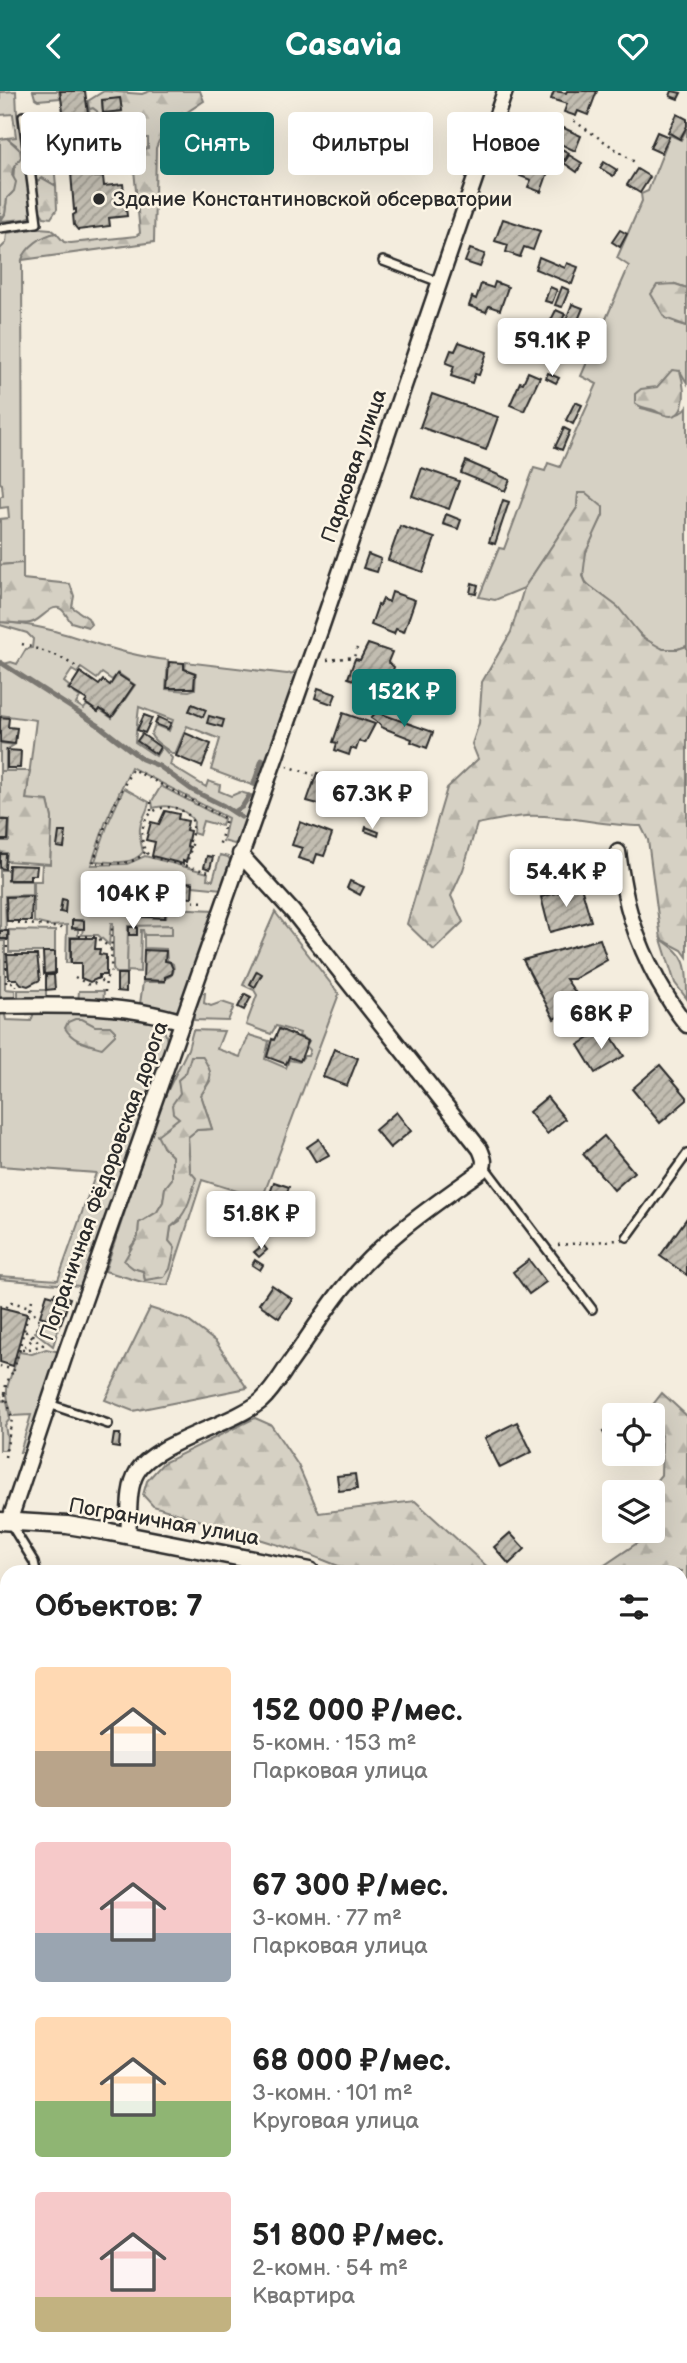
<!DOCTYPE html>
<html lang="ru">
<head>
<meta charset="utf-8">
<style>
	body { margin:0; font-family:"Balsamiq Sans",sans-serif; background:#f6f6f6; color:#222; height:100vh; display:flex; flex-direction:column; font-size:26px; white-space:nowrap }
	* { box-sizing:border-box; margin:0 }
	p { font-size:23px; color:#767676 }
	.icon { flex:none; width:38px; height:38px; fill:none; stroke:currentColor; stroke-width:2; stroke-linecap:round; stroke-linejoin:round }
	.map { position:relative; flex:1; overflow:hidden }
	.panel { position:absolute; left:0px; top:1474px; width:688px; height:800px; display:flex; flex-direction:column; background:#fff; border-radius:21px 21px 0 0; box-shadow:0 7px 28px #0002 }
	.panel>* { flex:none }
	.hud { position:absolute; left:21px; top:21px; width:646px; height:63px; display:flex; gap:14px }
	.fabs { position:absolute; left:602px; top:1312px; display:grid; gap:14px }
	.fabs a { display:grid; place-items:center; width:63px; height:63px; border-radius:7px; background:#fff; box-shadow:0 7px 28px #0002; font-size:35px }
	.price { position:absolute; translate:-50% -60px; padding:0 16px; border-radius:7px; background:#fff; color:#222; font-size:23px; line-height:46px; filter:drop-shadow(0 2px 4px #0008) }
	.price::after { content:''; position:absolute; left:50%; top:42px; width:21px; height:16px; margin-left:-10px; background:inherit; clip-path:polygon(0 0,100% 0,50% 100%) }
	.price.selected { background:#0f766e; color:#fff }
	ul { padding:0; list-style:none }
	li { display:flex; align-items:center; gap:21px; height:175px; padding:0 35px }
	li span { display:grid; place-items:center; flex:none; width:196px; height:140px; border-radius:7px; color:#555 }
	li>.icon { margin-inline-start:auto }
	span .icon { width:84px; height:84px; fill:#fffc; stroke-width:1 }
	li b { font-size:30px }
	h2 { display:flex; justify-content:space-between; align-items:center; height:84px; padding:0 35px; font-size:30px }
	.tag { padding:0 24px; border-radius:7px; background:#fff; box-shadow:0 7px 28px #0002; font-size:24px; line-height:63px }
	.tag.selected { background:#0f766e; color:#fff }
	header { display:flex; justify-content:space-between; align-items:center; height:91px; padding:0 35px; background:#0f766e; color:#fff; font-size:32px; font-weight:800 }
	.map>svg:first-child { display:block }
	.green { fill:#d6d1c4; stroke:#807e78; stroke-width:2; fill-rule:evenodd }
	.forest { fill:url(#forest-firs); stroke:#807e78; stroke-width:2; fill-rule:evenodd }
	.lines { fill:none; stroke-linecap:round; stroke-linejoin:round }
	.stream { stroke:#7a7771; stroke-width:5 }
	.building { fill:url(#building-hatch); stroke:#2b2b2b; stroke-width:2 }
	.service-casing { stroke:#2b2b2b; stroke-width:12 }
	.minor-casing { stroke:#2b2b2b; stroke-width:19 }
	.tertiary-casing { stroke:#2b2b2b; stroke-width:21 }
	.path { stroke:#2b2b2b; stroke-width:2.5; stroke-dasharray:2 5; stroke-linecap:butt }
	.service { stroke:#fcf5e5; stroke-width:7 }
	.minor { stroke:#fcf5e5; stroke-width:14 }
	.tertiary { stroke:#fcf5e5; stroke-width:16 }
	.poi-dot { fill:#2b2b2b; stroke:#fcf5e5; stroke-width:2.5 }
	.labels { text-anchor:middle; dominant-baseline:central; stroke-width:5; stroke-linejoin:round; paint-order:stroke }
	.poi-label { font-size:21px; fill:#2b2b2b; stroke:#fcf5e5; text-anchor:start }
	.street-label { font-size:21px; fill:#2b2b2b; stroke:#fcf5e5 }
</style>
</head>
<body>
<header><svg class="icon" aria-label="back" viewBox="0 0 24 24"><path d="M15 5l-7 7 7 7"/></svg>Casavia<svg class="icon" aria-label="heart" viewBox="0 0 24 24"><path d="M12 20l-8-8c-3-5 5-10 8-4 3-6 11-1 8 4z"/></svg></header>
<div class="map">
<svg width="687" height="2272" viewBox="0 0 687 2272">
	<defs>
		<pattern id="forest-firs" width="22" height="20" patternUnits="userSpaceOnUse" patternTransform="scale(1.75)"><rect width="22" height="20" fill="#d6d1c4"/><path d="M5 1l3.5 6h-7zM16 11l3.5 6h-7z" fill="#b8b4a9"/></pattern>
		<pattern id="building-hatch" width="6" height="6" patternUnits="userSpaceOnUse" patternTransform="scale(1.75)"><rect width="6" height="6" fill="#c2bdb1"/><path d="M-1 1l2-2M0 6l6-6M5 7l2-2" fill="none" stroke="#9e9a90"/></pattern>
	</defs>
	<rect width="100%" height="100%" fill="#f4edde"/>
	<filter id="ink" filterUnits="userSpaceOnUse"><feTurbulence type="fractalNoise" baseFrequency=".0143" numOctaves="2"/><feDisplacementMap in="SourceGraphic" scale="14" xChannelSelector="R" yChannelSelector="G"/><feConvolveMatrix kernelMatrix="1 2 1 2 8 2 1 2 1" color-interpolation-filters="sRGB"/></filter>
	<g filter="url(#ink)">
		<g class="green">
			<path d="M16,0L17,23L32,125L25,128L1,130L5,123L7,107L12,102L16,54L7,47L16,46L13,23L0,24V1Z"/>
			<path d="M33,0H59L60,7L38,9L35,7Z"/>
			<path d="M93,17L97,20L103,36L127,34L134,29L139,36L136,43L124,46V64L117,67L54,73L56,95L42,87L36,91L29,45C34,33 51,35 62,33L63,52L66,65H77L91,59L88,50L74,42L68,36L91,32L89,18Z"/>
			<path d="M687,37V197L675,193L676,232L687,235V292L680,280L657,297H648L641,317C656,320 675,332 687,316V555C679,558 668,561 660,557C636,546 624,521 603,505C597,500 586,495 584,487C579,466 594,443 603,424L578,403L577,417L524,497L495,509L479,506L499,457L504,458L534,377L545,380L548,372L560,376L597,293L581,285L629,175L617,167L642,110L641,103L648,100L670,44L681,49Z"/>
			<path d="M39,137L51,138L56,142C45,144 26,158 22,169L23,472L0,474V428L9,427L8,416L0,417V406L3,404L2,393L0,392V158L6,152L7,142Z"/>
			<path d="M0,531C58,533 110,564 168,569L166,598L189,600L195,598L196,582L185,578L186,571L287,583L293,582L301,575L257,696L211,679L220,648L187,635L175,663H172C166,656 155,653 151,644L155,634L169,640L173,629L139,616L135,651L156,665L162,656L172,667L170,674L206,696L208,690L220,694L219,700L231,705L240,701L254,705L238,751L234,753L223,750L228,727L131,676L106,730L91,774L127,773L145,765L208,782L207,788L213,789L220,764L228,766L231,770L222,798L193,795V791L135,790L134,826L166,827L167,817L215,819L180,917L176,920L140,913L143,891H165L166,887C173,885 175,880 173,873L167,869L166,858L144,857V844H171V835H129L127,882H115L113,877V832H111L109,854L98,844H82L84,829H72V838H78V846H70V872H66L67,834L50,835L34,831V790H41L42,772H50L52,727L48,710L26,709L36,629L0,624V574L11,571L17,573L26,558L32,557L33,548L27,542L0,534ZM81,577L97,588L102,582L112,589L118,582L135,594L112,627L100,619L98,621L87,614L84,618L76,613L80,606L68,598L69,595L64,591L72,579L77,582Z"/>
			<path d="M0,652L14,654L6,659V680H0Z"/>
			<path d="M161,695L224,728L222,735L203,730L199,744L193,742L194,731C185,716 168,713 153,717L152,710Z"/>
			<path d="M124,697L149,711C148,719 144,724 141,732C138,742 141,752 143,761C132,775 111,771 95,770L109,730Z"/>
			<path d="M0,779H8V790H32V804L5,805L6,839H0Z"/>
			<path d="M275,821L339,903L262,1108L202,1089L168,1194L142,1191L105,1180L161,1013L188,958L193,939L224,940L217,958L240,966L249,944L269,950L265,968L286,977L289,969L299,971L304,965H308L310,959L306,955L309,950L299,945L300,942L276,935L271,943L246,934L257,904L254,899L243,894ZM186,983L210,990L201,1004L212,1038L197,1039L188,1046L190,1080L180,1130L171,1136L169,1150L149,1188L145,1189L143,1180L133,1177L130,1157L138,1146L139,1132L157,1121L163,1111L165,1097L172,1088V1065L163,1056L170,1035L179,1027L180,1002Z"/>
			<path d="M9,839L55,840V861H9Z"/>
			<path d="M661,848C687,866 687,871 687,908L675,892Z"/>
			<path d="M0,850H5V898L15,899V908L0,907Z"/>
			<path d="M18,899H46V905L43,908H18Z"/>
			<path d="M79,900H104L103,912L78,911Z"/>
			<path d="M202,902H205L204,912L211,915L222,911L234,915L228,930L194,929V918Z"/>
			<path d="M0,919H4L6,929L31,930L35,919C58,919 141,921 157,932C166,938 168,947 166,957L85,1193L80,1195L0,1188V1185L58,1189L96,1082L0,1075Z"/>
			<path d="M50,1230L60,1233L53,1255L35,1241L41,1231Z"/>
			<path d="M46,1258L60,1261L26,1361H20L31,1324L12,1325C10,1318 6,1305 7,1298C9,1286 16,1274 19,1261L32,1263Z"/>
			<path d="M0,1308L3,1310L7,1309L10,1328L5,1334L7,1347L6,1359H0Z"/>
			<path d="M681,1679L687,1681V2272H0V1970L7,1939V2266H681Z"/>
		</g>
		<g class="forest">
			<path d="M104,0L142,3L150,0H200L204,10C184,23 164,34 156,57L154,151L22,169C26,156 43,144 56,142L64,151L71,152L136,145L140,142L133,68L136,60L148,57V47H135L139,36L134,30C122,35 120,47 103,36L97,20L93,17L89,18L88,10ZM120,7L122,20L103,22L102,10Z"/>
			<path d="M68,36C80,48 84,41 91,59L86,68L63,63L61,40Z"/>
			<path d="M7,47L20,59L21,66L13,78L12,84L16,91L14,100L7,107L5,123L0,130V48Z"/>
			<path d="M42,87L56,95L57,118L51,127L44,126L40,120L36,91Z"/>
			<path d="M675,193L687,197V235L665,227L651,203L657,194Z"/>
			<path d="M672,279L680,280C687,303 687,338 656,320C648,316 642,318 635,312V303L641,298L657,296Z"/>
			<path d="M578,402H586L603,416V424L586,461L583,485L586,492L618,516L642,546L663,558H678L687,555V866L682,859L661,848L648,749L641,735C603,735 565,723 526,725C510,726 493,730 477,733L463,779L451,805L463,831L434,859L407,833L447,697L478,668L472,653L479,632L482,591L511,541L524,497L577,417Z"/>
			<path d="M23,472V488L70,493L74,505L72,516L88,527L91,533L88,536L71,531C68,528 67,524 64,521C54,507 41,531 30,532C21,534 9,531 0,531V474Z"/>
			<path d="M0,680H30L26,708L48,710L52,727L50,773L6,770L7,762L0,761V750H9L10,729L0,728Z"/>
			<path d="M172,834V844H144L143,839H141L140,881L127,880L128,835Z"/>
			<path d="M75,928H82L95,935H110L115,940V944L102,957C88,953 73,951 65,937L68,931Z"/>
			<path d="M191,965H202C214,983 213,986 201,1004L212,1038L197,1039L188,1046L190,1080L196,1087C191,1106 187,1124 171,1136L169,1150L175,1157L170,1178L164,1186L145,1189L143,1180L133,1177L124,1170L138,1146L139,1132L157,1121L163,1111L165,1097L172,1088V1065L163,1056L157,1044L179,1027L173,1022L172,1014L180,1002L178,989L186,982Z"/>
			<path d="M150,1217L187,1229L216,1251L247,1297L133,1320L105,1309Z"/>
			<path d="M662,1302L687,1325V1633L681,1630V1480H596L643,1448L642,1440H653V1402H646L661,1384L662,1347L653,1325L648,1320Z"/>
			<path d="M255,1327L271,1334L298,1374L319,1422L415,1410L492,1480H351L311,1464L153,1415L143,1404L147,1390L163,1372Z"/>
		</g>
		<g class="lines">
			<g class="stream">
				<path d="M0,571L98,634L142,668L159,675L192,699L224,715L241,726"/>
				<path d="M254,692L262,669"/>
				<path d="M234,721L242,716L249,705"/>
			</g>
		</g>
		<g class="building">
			<path d="M60,0H85L89,30L65,34Z"/>
			<path d="M554,0L566,2L567,0H597L588,24L578,20L576,25L564,21L567,13L551,8Z"/>
			<path d="M672,0L681,2L678,8L670,5Z"/>
			<path d="M120,7L122,20L103,22L102,9Z"/>
			<path d="M677,23L687,28V35L680,48L668,41Z"/>
			<path d="M553,32L581,45L575,60L546,46Z"/>
			<path d="M657,41L669,46L661,62L650,57Z"/>
			<path d="M558,56L569,62L565,69L554,63Z"/>
			<path d="M541,62L553,67L541,101L528,96L531,89L520,85L527,65L538,69Z"/>
			<path d="M569,64L582,72L577,81L564,72Z"/>
			<path d="M604,71L617,79L613,85L600,77Z"/>
			<path d="M637,78L650,86L640,102L627,94Z"/>
			<path d="M95,79V86H103L104,95L123,93L127,125L109,127L110,135L78,139L74,134L73,124L76,122V118L74,119L71,82Z"/>
			<path d="M503,128L540,140L533,159L524,156L520,166L506,161L508,154L495,150Z"/>
			<path d="M620,139L627,143L620,156L612,151Z"/>
			<path d="M470,158L485,163L480,176L465,171Z"/>
			<path d="M539,166L565,177L567,172L578,176L572,193L535,178Z"/>
			<path d="M495,191L508,196L500,219L489,215L486,221L469,215L472,206L476,208L481,193L493,197Z"/>
			<path d="M550,196L557,199L552,212L545,210Z"/>
			<path d="M562,196L569,199L562,216L555,214Z"/>
			<path d="M572,213L583,217L571,246L561,242Z"/>
			<path d="M556,219L565,223L559,236L550,231Z"/>
			<path d="M459,251L487,261L479,284L475,283L472,292L451,285L454,275L446,272L451,259L455,260Z"/>
			<path d="M528,281L540,286L524,320L510,314L520,291L523,292Z"/>
			<path d="M548,282L559,287L556,292L546,287Z"/>
			<path d="M432,303L498,326L486,359L420,336Z"/>
			<path d="M575,311L582,314L573,333L566,329Z"/>
			<path d="M564,337L570,340L562,359L555,356Z"/>
			<path d="M466,370L510,389L505,400L461,382Z"/>
			<path d="M422,377L459,390L449,418L412,405Z"/>
			<path d="M503,409L509,411L495,453L489,451Z"/>
			<path d="M446,423L461,429L458,438L443,433Z"/>
			<path d="M400,435L435,447L423,481L388,469Z"/>
			<path d="M368,463L381,468L377,481L363,477Z"/>
			<path d="M472,492L478,494L476,503L470,502Z"/>
			<path d="M392,501L415,509L404,541L396,538L394,543L371,534L378,514L380,515L383,508L389,511Z"/>
			<path d="M368,553L392,561L388,571L394,576L388,593L373,589L371,595L348,587L355,568L360,569Z"/>
			<path d="M169,571L184,572V578L195,582L194,597H167Z"/>
			<path d="M80,581L99,594L103,589L110,594L117,583L134,594L112,626L100,618L98,621L85,612L87,609L69,598Z"/>
			<path d="M318,597L336,603L332,613L315,607Z"/>
			<path d="M192,613L206,619L203,626L189,620Z"/>
			<path d="M376,621L433,641L427,657L411,651L412,648L381,636V634L371,627Z"/>
			<path d="M343,622L375,633L365,652L359,650L356,659L351,657L349,664L335,659L337,652L333,651Z"/>
			<path d="M144,624L152,627L145,642L137,639Z"/>
			<path d="M209,625L224,629L222,636L207,632Z"/>
			<path d="M0,626L9,627L8,636L17,637L15,653L0,651Z"/>
			<path d="M158,626L171,632L168,638L155,633Z"/>
			<path d="M185,642L211,653L202,676L176,665Z"/>
			<path d="M142,643L160,656L156,663L137,650Z"/>
			<path d="M7,659L21,660L20,677H7Z"/>
			<path d="M317,682L344,691L341,702L346,703L341,719L307,710Z"/>
			<path d="M165,720L179,723L178,728L188,730L186,739L190,740L187,755L190,756L186,771L183,770V773L152,765L155,751L146,749L151,731L159,733Z"/>
			<path d="M0,729H9L8,749H0Z"/>
			<path d="M300,731L332,743L324,765L317,763L314,772L298,767L302,757L292,754Z"/>
			<path d="M366,736L379,741L378,745L365,740Z"/>
			<path d="M59,741H66L64,757L57,756Z"/>
			<path d="M0,763H6L5,778L0,777Z"/>
			<path d="M207,765L213,766L210,778L204,776Z"/>
			<path d="M9,774L37,775L36,784H30V789H8Z"/>
			<path d="M92,781L99,782L95,807L89,806Z"/>
			<path d="M136,790L167,791L166,802H172V816H166L165,827L135,825Z"/>
			<path d="M350,790L364,796L360,804L347,797Z"/>
			<path d="M179,791L193,792L192,807L178,806L179,799L176,797V792Z"/>
			<path d="M581,795L591,830L550,841L541,806Z"/>
			<path d="M32,805L31,830H7L6,806Z"/>
			<path d="M62,808L66,809L65,822L60,821Z"/>
			<path d="M72,829L84,830V838L72,837Z"/>
			<rect x="129" y="836" width="8" height="8"/>
			<rect x="0" y="840" width="8" height="8"/>
			<path d="M71,847H96L95,858H100L99,863L106,864V884H99V887L90,891L81,887V872H71Z"/>
			<path d="M600,848L607,869L574,888H566L582,911L554,928L523,869Z"/>
			<path d="M144,859L166,860L165,870L170,871L173,878L172,883L165,886V890L143,889Z"/>
			<path d="M43,861H55V882L44,883Z"/>
			<path d="M7,864H37L40,889L28,895L21,893L17,888H9Z"/>
			<path d="M257,880L262,883L255,896L250,893Z"/>
			<path d="M117,883H126V901L117,900Z"/>
			<path d="M46,884H54L55,898L46,899Z"/>
			<path d="M245,903L251,906L244,919L238,916Z"/>
			<path d="M606,937L624,965L595,982L578,954Z"/>
			<path d="M279,938L308,950L300,970L289,966L286,973L267,966L272,948L274,949Z"/>
			<path d="M334,958L358,967L347,995L323,986Z"/>
			<path d="M660,974L687,1006V1009L660,1032L632,998Z"/>
			<path d="M547,1006L565,1028L547,1043L529,1021Z"/>
			<path d="M396,1021L411,1040L390,1057L375,1039Z"/>
			<path d="M604,1045L634,1081L614,1099L583,1063Z"/>
			<path d="M319,1048L329,1064L316,1071L307,1056Z"/>
			<path d="M274,1091L289,1096L283,1114L268,1108Z"/>
			<path d="M293,1103L306,1110L300,1121L287,1114Z"/>
			<path d="M687,1127V1184L660,1165Z"/>
			<path d="M263,1154L267,1159L259,1166L254,1161Z"/>
			<path d="M255,1169L263,1174L260,1179L252,1174Z"/>
			<path d="M529,1169L546,1191L529,1203L513,1181Z"/>
			<path d="M272,1194L292,1208L279,1227L259,1213Z"/>
			<path d="M55,1202L70,1207L61,1232L40,1225L47,1203L54,1205Z"/>
			<path d="M0,1216L27,1223L13,1275L0,1271Z"/>
			<path d="M517,1331L532,1361L500,1377L485,1347Z"/>
			<path d="M614,1333V1359L603,1341Z"/>
			<path d="M114,1343H120L119,1357L112,1356Z"/>
			<path d="M355,1383L357,1398L339,1400L337,1385Z"/>
			<path d="M510,1442L525,1458L509,1473L494,1456Z"/>
			<path d="M267,2266H288V2271L267,2270Z"/>
		</g>
		<g class="lines">
			<defs>
				<g id="service">
					<path d="M0,137L37,132L23,25"/>
					<path d="M383,170L439,191"/>
					<path d="M484,1075L592,1218"/>
					<path d="M627,1146L687,1063"/>
					<path d="M49,1313L108,1333"/>
					<path d="M10,1432L34,1471L36,1480"/>
					<path d="M0,1670L7,1665"/>
					<path d="M412,2272L451,2266"/>
					<path d="M455,2272L461,2266"/>
					<path d="M552,2272L555,2266"/>
				</g>
				<g id="minor">
					<path d="M618,761C625,813 634,846 659,892C667,906 676,921 687,934"/>
					<path d="M0,915C61,914 124,912 183,931"/>
					<path d="M9,1431L66,1261L320,540L505,0"/>
					<path d="M128,1444C130,1425 127,1397 137,1381C153,1352 232,1334 261,1310C272,1300 279,1288 287,1276C306,1250 323,1222 343,1197C381,1149 431,1116 481,1080C486,1072 484,1067 480,1058L293,821L240,763"/>
					<path d="M0,1906L7,1886"/>
					<path d="M681,1936L687,1912"/>
					<path d="M0,2065L7,2074"/>
					<path d="M0,2166L7,2150"/>
					<path d="M681,2206L687,2214"/>
				</g>
				<g id="tertiary">
					<path d="M0,1430L67,1434L110,1441L310,1480"/>
					<path d="M681,1647L687,1650"/>
				</g>
			</defs>
			<use href="#service" class="service-casing"/>
			<use href="#minor" class="minor-casing"/>
			<use href="#tertiary" class="tertiary-casing"/>
			<g class="path">
				<path d="M574,30L636,72"/>
				<path d="M22,553L58,565L80,578"/>
				<path d="M327,569L354,566L357,557"/>
				<path d="M287,675L314,684"/>
				<path d="M151,720V709"/>
				<path d="M145,761C133,776 111,772 93,772L107,730L132,678L226,728L219,756"/>
				<path d="M186,775L193,750H190C191,745 194,738 193,733C190,712 141,705 142,747C143,755 144,761 151,766L209,781"/>
				<path d="M172,810L207,811"/>
				<path d="M11,831L62,837"/>
				<path d="M80,837V845L97,846L112,859"/>
				<path d="M7,848L6,892H16V899"/>
				<path d="M75,886L89,894L104,889"/>
				<path d="M105,901L106,888L111,880L112,833"/>
				<path d="M558,1154L618,1149"/>
				<path d="M32,1209L30,1216L40,1230"/>
				<path d="M0,1215L6,1217L11,1211L30,1216L14,1279L0,1275"/>
				<path d="M22,1258H29L43,1254L25,1240"/>
				<path d="M19,1260L30,1251L40,1230H50"/>
				<path d="M5,1303L6,1293L13,1280"/>
				<path d="M5,1303L7,1308L3,1310L0,1305Z"/>
				<path d="M5,1366L12,1328L7,1308"/>
			</g>
			<use href="#service" class="service"/>
			<use href="#minor" class="minor"/>
			<use href="#tertiary" class="tertiary"/>
		</g>
	</g>
	<circle class="poi-dot" cx="99" cy="108" r="7"/>
	<g class="labels">
		<g class="poi-label">
			<text x="113" y="108">Здание Константиновской обсерватории</text>
		</g>
		<g class="street-label">
			<text transform="translate(354 375) rotate(-71)">Парковая улица</text>
			<text transform="translate(104 1090) rotate(-70)">Пограничная Фёдоровская дорога</text>
			<text transform="translate(164 1431) rotate(10)">Пограничная улица</text>
		</g>
	</g>
</svg>
<div class="fabs">
<a><svg class="icon" aria-label="locate" viewBox="0 0 24 24"><circle cx="12" cy="12" r="6"/><path d="M12 2v4M12 18v4M2 12h4M18 12h4"/></svg></a>
<a><svg class="icon" aria-label="layers" viewBox="0 0 24 24"><path d="M12 4l9 5-9 5-9-5zM3 14l9 5 9-5"/></svg></a>
</div>
<b class="price" style="left:552px;top:287px">59.1K ₽</b>
<b class="price selected" style="left:404px;top:638px">152K ₽</b>
<b class="price" style="left:372px;top:740px">67.3K ₽</b>
<b class="price" style="left:566px;top:818px">54.4K ₽</b>
<b class="price" style="left:133px;top:840px">104K ₽</b>
<b class="price" style="left:601px;top:960px">68K ₽</b>
<b class="price" style="left:261px;top:1160px">51.8K ₽</b>
<div class="hud">
<a class="tag">Купить</a>
<a class="tag selected">Снять</a>
<a class="tag">Фильтры</a>
<a class="tag">Новое</a>
</div>
<section class="panel">
<h2>Объектов: 7<svg class="icon" aria-label="filters" viewBox="0 0 24 24"><path d="M4 7h16M4 17h16"/><circle cx="9" cy="7" r="2"/><circle cx="15" cy="17" r="2"/></svg></h2>
<ul>
<li><span style="background:linear-gradient(#ffd9b3 60%,#b9a48a 0)"><svg class="icon" aria-label="home" viewBox="0 0 24 24"><path d="M3 11l9-7 9 7M6 9v11h12V9"/></svg></span><div><b>152 000 ₽/мес.</b><p>5-комн. · 153 m²</p><p>Парковая улица</p></div></li>
<li><span style="background:linear-gradient(#f6c9c9 65%,#9aa5b1 0)"><svg class="icon" aria-label="home" viewBox="0 0 24 24"><path d="M3 11l9-7 9 7M6 9v11h12V9"/></svg></span><div><b>67 300 ₽/мес.</b><p>3-комн. · 77 m²</p><p>Парковая улица</p></div></li>
<li><span style="background:linear-gradient(#ffd9b3 60%,#8fb573 0)"><svg class="icon" aria-label="home" viewBox="0 0 24 24"><path d="M3 11l9-7 9 7M6 9v11h12V9"/></svg></span><div><b>68 000 ₽/мес.</b><p>3-комн. · 101 m²</p><p>Круговая улица</p></div></li>
<li><span style="background:linear-gradient(#f6c9c9 75%,#c2b280 0)"><svg class="icon" aria-label="home" viewBox="0 0 24 24"><path d="M3 11l9-7 9 7M6 9v11h12V9"/></svg></span><div><b>51 800 ₽/мес.</b><p>2-комн. · 54 m²</p><p>Квартира</p></div></li>
</ul>
</section>
</div>
</body>
</html>
